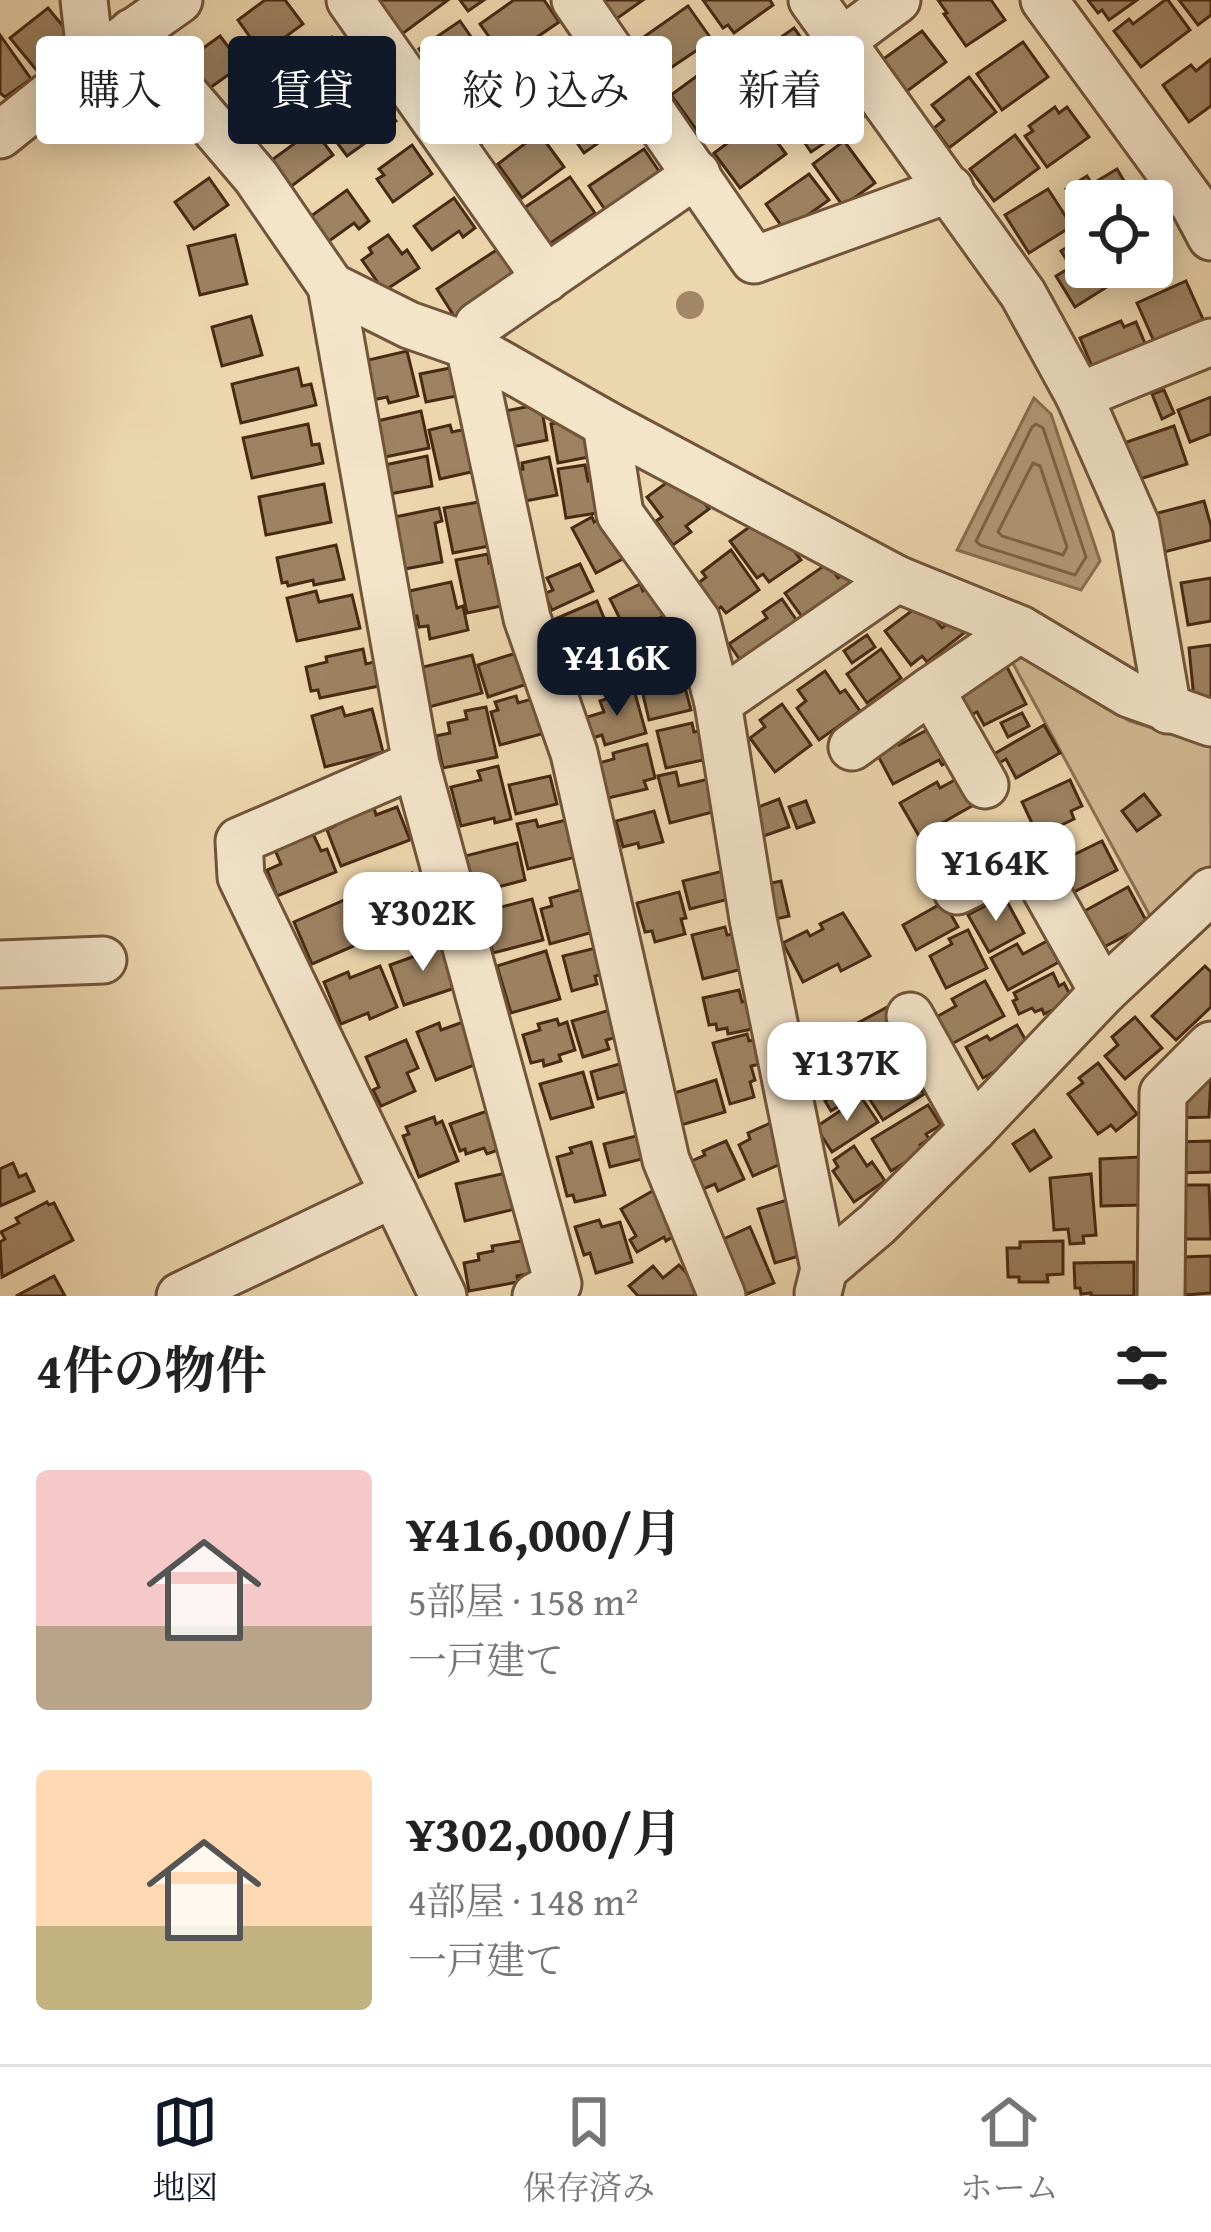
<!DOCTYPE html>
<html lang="ja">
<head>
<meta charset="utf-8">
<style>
	body { margin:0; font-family:"Gentium Book Plus","Noto Serif JP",serif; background:#f2f2f2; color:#222; height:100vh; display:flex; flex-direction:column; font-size:45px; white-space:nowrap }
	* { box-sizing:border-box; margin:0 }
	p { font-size:39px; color:#767676 }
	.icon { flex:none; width:66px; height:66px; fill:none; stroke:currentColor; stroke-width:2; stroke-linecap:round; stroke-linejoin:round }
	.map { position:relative; height:1296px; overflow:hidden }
	.side { display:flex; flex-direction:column; background:#fff; flex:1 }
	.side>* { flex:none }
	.hud { position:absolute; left:36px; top:36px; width:1140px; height:108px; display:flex; gap:24px }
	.tools { position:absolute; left:1065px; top:180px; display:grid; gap:24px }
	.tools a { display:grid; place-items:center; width:108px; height:108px; border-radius:12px; background:#fff; box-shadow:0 6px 30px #0003; font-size:60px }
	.price { position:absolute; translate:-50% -102px; padding:0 27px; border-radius:24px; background:#fff; color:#222; font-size:39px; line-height:78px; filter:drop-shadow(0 3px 6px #0008) }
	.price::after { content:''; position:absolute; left:50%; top:72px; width:36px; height:27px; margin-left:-18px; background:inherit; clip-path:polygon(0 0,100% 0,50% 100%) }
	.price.selected { background:#111827; color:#fff }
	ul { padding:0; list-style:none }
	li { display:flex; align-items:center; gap:36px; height:300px; padding:0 36px }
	li span { display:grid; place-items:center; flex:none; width:336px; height:240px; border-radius:12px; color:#555 }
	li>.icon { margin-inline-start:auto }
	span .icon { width:144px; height:144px; fill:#fffc; stroke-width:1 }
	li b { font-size:51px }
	h2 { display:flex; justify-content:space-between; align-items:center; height:144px; padding:0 36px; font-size:51px }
	.chip { padding:0 42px; border-radius:12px; background:#fff; box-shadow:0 6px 30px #0003; font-size:42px; line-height:108px }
	.chip.selected { background:#111827; color:#fff }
	.menu { display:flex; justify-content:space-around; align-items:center; height:168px; border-top:3px solid #e0e0e0; background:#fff; font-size:33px; color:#767676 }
	.menu a { display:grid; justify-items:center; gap:6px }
	.menu .selected { color:#111827 }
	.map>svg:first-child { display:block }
	.green { fill:#d0b993; stroke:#8c7152; stroke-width:3 }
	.water { fill:#b49b78; stroke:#896d4f; stroke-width:3 }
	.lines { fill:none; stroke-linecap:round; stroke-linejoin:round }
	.shore { stroke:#7e6245; stroke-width:3 }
	.building { fill:#9d8363; stroke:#482912; stroke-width:3 }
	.minor-casing { stroke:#715439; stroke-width:51 }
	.minor { stroke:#f3e4ca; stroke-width:45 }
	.tree { fill:#a18766 }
</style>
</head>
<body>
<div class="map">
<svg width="1211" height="1296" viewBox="0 0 1211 1296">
	<rect width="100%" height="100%" fill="#ecd6ad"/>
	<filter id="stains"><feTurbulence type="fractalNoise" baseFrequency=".00167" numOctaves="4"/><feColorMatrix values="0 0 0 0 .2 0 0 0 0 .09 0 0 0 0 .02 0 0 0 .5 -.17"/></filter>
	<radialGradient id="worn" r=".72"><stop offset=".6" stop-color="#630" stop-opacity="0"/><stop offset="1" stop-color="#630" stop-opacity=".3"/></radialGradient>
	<path class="green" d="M1022,656L1088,693L1129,721L1211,746V869L1155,925L1010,658Z"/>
	<path class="water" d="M1034,398L1051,414L1100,561L1081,590L957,550Z"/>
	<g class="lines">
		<g class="shore">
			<path d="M1036,424L1043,428L1086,557L1075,575L980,545L976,541L1032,427Z"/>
			<path d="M1033,463L1040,466L1067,547L1063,555L1002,536L998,532Z"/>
		</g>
	</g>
	<g class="building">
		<path d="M265,0H285L303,24L262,54L238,20Z"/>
		<path d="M372,0H448L398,37Z"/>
		<path d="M460,0H484L468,11Z"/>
		<path d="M514,0H544L559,22L505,59L480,24Z"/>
		<path d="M597,0H643L612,22Z"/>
		<path d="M703,0H770L773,5L734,33L728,25L723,28Z"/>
		<path d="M938,0H991L1005,20L966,46L944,14L947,13Z"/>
		<path d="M1088,0H1137L1109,20L1102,10L1098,13Z"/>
		<path d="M1165,0H1168L1190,30L1141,67L1114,31L1129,19L1133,24Z"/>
		<path d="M1179,0H1211V15L1198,25Z"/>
		<path d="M688,6L712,40L669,69L645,36Z"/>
		<path d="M48,8L71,36L50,53L54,59L38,72L10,38Z"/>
		<path d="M460,21L485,57L444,86L419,49Z"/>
		<path d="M794,28L817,60L776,89L753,57Z"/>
		<path d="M922,31L946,62L906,92L882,60Z"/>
		<path d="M0,35L31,79L5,97L0,93Z"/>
		<path d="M220,36L242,65L207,90L181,64Z"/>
		<path d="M571,36L595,69L551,101L526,67Z"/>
		<path d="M332,37L351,64L318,88L315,83L302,92L275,55L297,38L309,54Z"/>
		<path d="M1023,42L1048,77L1002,110L977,74Z"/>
		<path d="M720,59L735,79L741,75L753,92L698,132L671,95Z"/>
		<path d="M1211,59V106L1189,122L1163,85L1191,65L1196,71Z"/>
		<path d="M272,62L302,103L271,125L267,119L244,137L227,112L256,91L247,79Z"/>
		<path d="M969,77L996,112L949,148L934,128L944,120L932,105Z"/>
		<path d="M837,78L863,117L811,152L780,107L799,94L803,100Z"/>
		<path d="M504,83L525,114L478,146L457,114Z"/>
		<path d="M372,89L396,121L347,156L323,124L328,121L315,104L333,92L345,108Z"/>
		<path d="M609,89L631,120L584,153L562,121Z"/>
		<path d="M1055,107L1059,113L1067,107L1089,137L1047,167L1025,136L1033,131L1029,126Z"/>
		<path d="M311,116L323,131L318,135L333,155L285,191L265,165L298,141L291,131Z"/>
		<path d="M760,119L786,154L740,188L714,153Z"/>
		<path d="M539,133L564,167L522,198L498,164Z"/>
		<path d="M1015,135L1039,168L994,201L970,169Z"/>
		<path d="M844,141L875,183L843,206L813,164Z"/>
		<path d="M412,145L432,174L393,202L377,179L384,175L379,169Z"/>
		<path d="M644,149L663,177L608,214L589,186Z"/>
		<path d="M1117,169L1133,196L1125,201H1086V222L1066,189L1087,176L1092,184Z"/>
		<path d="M809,174L829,200L785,231L766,204Z"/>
		<path d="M570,177L595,213L549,244L524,208Z"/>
		<path d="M209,178L228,205L194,229L175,202Z"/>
		<path d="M1048,189L1072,226L1029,253L1005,215Z"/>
		<path d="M347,190L369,221L359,229L354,223L325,244L307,219Z"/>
		<path d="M454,198L475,228L463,237L459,231L432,250L414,226Z"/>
		<path d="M1152,231L1167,261L1123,284L1115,267H1152Z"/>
		<path d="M235,235L247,284L200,295L188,246Z"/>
		<path d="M388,235L402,254L407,250L419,268L384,291L362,260L372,253L369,248Z"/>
		<path d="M1084,237L1086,267H1103L1113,283L1075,307L1056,276L1071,267L1061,251Z"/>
		<path d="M498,249L521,284L459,324L437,289Z"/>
		<path d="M1186,281L1206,326L1157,348L1137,303Z"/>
		<path d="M251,316L262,355L222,366L212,327Z"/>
		<path d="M1121,321L1124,327L1136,322L1147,348L1094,371L1080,338Z"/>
		<path d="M407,351L418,396L389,403L387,397L373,400L364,361Z"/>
		<path d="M460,366L466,394L426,402L420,374Z"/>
		<path d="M298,368L302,386L311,384L316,405L241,423L232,384Z"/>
		<path d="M1164,390L1174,413L1162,419L1152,394Z"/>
		<path d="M1211,397V434L1190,442L1178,410Z"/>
		<path d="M541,404L547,440L507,448L500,412Z"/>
		<path d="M421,411L429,448L380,458L373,422Z"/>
		<path d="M572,419L599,455L558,463L551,424Z"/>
		<path d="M308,424L312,445L319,444L323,463L252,478L243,438Z"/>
		<path d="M450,425L452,432L471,428L480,470L440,479L429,430Z"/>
		<path d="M1174,426L1187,464L1137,480L1124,443Z"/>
		<path d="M427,456L432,486L390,494L385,465Z"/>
		<path d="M549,457L557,495L520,502L514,471L523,469L522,463Z"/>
		<path d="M585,465L588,481L598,479L603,512L566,518L558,469Z"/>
		<path d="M681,472L709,509L686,526L691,532L673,545L656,521L662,517L647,497Z"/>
		<path d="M324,484L331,522L266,535L259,497Z"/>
		<path d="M1204,501L1211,526V540L1164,552L1154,514Z"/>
		<path d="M479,502L484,528L490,527L494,545L453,553L444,508Z"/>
		<path d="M439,508L442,521L435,523L442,562L405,569L395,517Z"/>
		<path d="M609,514L630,555L596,573L572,528L592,517L594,522Z"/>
		<path d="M766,515L800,549L795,552L801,560L769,582L763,574L757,578L730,541Z"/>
		<path d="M336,545L344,579L314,585L313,580L288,586L287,582L282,583L277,558Z"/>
		<path d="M731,550L759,590L726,613L721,607L714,612L695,586L706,577L702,572Z"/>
		<path d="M488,554L489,563L497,561L506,605L467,613L456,560Z"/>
		<path d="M828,563L838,578L844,574L858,593L810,628L785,593Z"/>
		<path d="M580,564L593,591L552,610L544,594L553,590L547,578Z"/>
		<path d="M1211,578V621L1188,625L1181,583Z"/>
		<path d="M451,582L457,608L463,606L468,630L430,639L428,626L419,627L417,616L411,617L405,592Z"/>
		<path d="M640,584L643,591L658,584L671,612L638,629L633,620L623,625L610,599Z"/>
		<path d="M316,591L319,602L352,595L360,628L297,641L287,598Z"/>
		<path d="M782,599L804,631L747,670L729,644L767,618L763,612Z"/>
		<path d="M597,601L611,635L577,650L573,642L559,648L548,622Z"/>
		<path d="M922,603L942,628L953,619L964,633L927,662L922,656L911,665L885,631Z"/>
		<path d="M680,628L688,658L639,670L631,639Z"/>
		<path d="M867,635L875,647L852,663L844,651Z"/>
		<path d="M1211,645V707L1195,709L1189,648Z"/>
		<path d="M532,648L536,681L488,697L478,665Z"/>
		<path d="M363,649L366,664L374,662L379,686L320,698L318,690L311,691L306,667L327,662L326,657Z"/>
		<path d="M881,649L901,678L867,703L847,674Z"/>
		<path d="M472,655L482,693L429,707L419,668Z"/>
		<path d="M1007,667L1026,704L984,725L977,712L969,716L957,692Z"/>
		<path d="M825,671L840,693L845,690L860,711L819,740L797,708L806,701L798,690Z"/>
		<path d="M682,676L691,710L649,720L641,686Z"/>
		<path d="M634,690L646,733L605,745L602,735L590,739L584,718L604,712L600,701Z"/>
		<path d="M516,696L518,703L539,697L549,732L500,745L491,712L498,710L495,702Z"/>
		<path d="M782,704L811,745L775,772L750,738L765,727L760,720Z"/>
		<path d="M342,707L345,716L372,709L383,752L325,767L312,716Z"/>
		<path d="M486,707L497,757L443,768L436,736L450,733L448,723L467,719L465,711Z"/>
		<path d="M1022,713L1029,726L1008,737L1001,723Z"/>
		<path d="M692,723L694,732L705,730L712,758L666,768L657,731Z"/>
		<path d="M938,724L956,758L942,765L939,760L893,784L875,750L896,739L899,745Z"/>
		<path d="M1044,725L1060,753L1016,778L1006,759L999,763L994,754Z"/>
		<path d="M647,744L655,778L644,781L647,789L604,799L595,764L614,759L613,753Z"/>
		<path d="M498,766L511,819L495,823L494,818L461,826L451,787L481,780L478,771Z"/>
		<path d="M676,772L679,786L713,778L719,800L711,802L713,812L670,823L658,776Z"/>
		<path d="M964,775L979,802L919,836L900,803L937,782L940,788Z"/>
		<path d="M550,776L557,804L516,814L509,785Z"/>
		<path d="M1070,780L1082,806L1071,811L1074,819L1038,836L1022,802Z"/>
		<path d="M1144,794L1160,815L1137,831L1122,811Z"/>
		<path d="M779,799L789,827L761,837L751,810Z"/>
		<path d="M806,801L814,822L797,828L789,807Z"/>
		<path d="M373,804L376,815L397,807L410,840L341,866L327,830L335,826L333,820Z"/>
		<path d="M654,811L663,842L639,848L638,843L623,847L616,821Z"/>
		<path d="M570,819L580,856L528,869L517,824L536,820L538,827Z"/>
		<path d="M996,824L1009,848L948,880L932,850L968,831L971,838Z"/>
		<path d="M313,834L321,851L327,849L336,872L277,896L267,870L281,864L275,850Z"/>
		<path d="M1102,841L1117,870L1068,895L1053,865Z"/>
		<path d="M517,843L525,880L498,887L496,882L482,885L480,879L472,882L465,856Z"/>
		<path d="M727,870L733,898L690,909L683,881Z"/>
		<path d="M412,873L428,917L374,936L359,893Z"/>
		<path d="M781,881L789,916L771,920L762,885Z"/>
		<path d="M591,887L597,931L550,944L541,909L552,906L550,898Z"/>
		<path d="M1128,887L1148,924L1100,949L1081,913Z"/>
		<path d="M679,892L686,918L681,919L685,934L655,942L652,931L645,932L637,903Z"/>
		<path d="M1004,896L1024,933L989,952L968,915Z"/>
		<path d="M349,898L355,914L352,915L363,942L312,964L294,922Z"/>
		<path d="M532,899L543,940L493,953L482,912Z"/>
		<path d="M944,902L958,927L916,950L903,925Z"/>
		<path d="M843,913L870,956L841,971L838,964L803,982L783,943L807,931L810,936L823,929L820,924Z"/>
		<path d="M725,927L727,935L734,934L750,967L703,979L692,935Z"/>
		<path d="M968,930L987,968L946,988L930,956L952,944L949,939Z"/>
		<path d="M439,940L455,988L404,1005L390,965L418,955L416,949Z"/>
		<path d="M1047,941L1059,962L1008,990L991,958L1017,944L1023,954Z"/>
		<path d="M604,946L611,972L595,976L597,984L572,991L563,956Z"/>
		<path d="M546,951L560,999L511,1013L497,966Z"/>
		<path d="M380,966L397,1007L370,1019L368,1013L341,1024L324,982L348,972L350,978Z"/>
		<path d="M1205,966L1211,972V1007L1176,1040L1152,1016Z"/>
		<path d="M1053,973L1059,986L1064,983L1073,1000L1044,1014L1042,1009L1035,1012L1032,1008L1019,1014L1013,1001L1017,999L1014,993Z"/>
		<path d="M985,981L1004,1016L946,1047L931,1020L956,1006L952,999Z"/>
		<path d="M739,990L742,1002L756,998L762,1027L728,1034L727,1028L717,1030L716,1024L709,1025L703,998Z"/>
		<path d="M891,1005L913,1043L876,1063L854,1025Z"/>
		<path d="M610,1010L618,1037L606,1040L609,1049L583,1057L572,1021Z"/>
		<path d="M1135,1017L1162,1048L1125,1079L1105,1056L1118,1045L1112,1037Z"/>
		<path d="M557,1019L559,1025L567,1022L575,1050L559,1055L561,1061L544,1066L543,1060L531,1063L523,1035L540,1030L538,1024Z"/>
		<path d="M466,1021L482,1062L436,1080L417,1032L439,1023L441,1030Z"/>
		<path d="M1017,1025L1029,1046L1015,1060L983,1078L966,1047L987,1036L990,1040Z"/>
		<path d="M824,1033L832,1048L849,1039L865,1070L813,1098L795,1064L805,1059L799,1047Z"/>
		<path d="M747,1034L749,1041L762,1038L769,1062L751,1066L755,1080L750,1082L754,1097L730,1104L713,1043Z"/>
		<path d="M406,1040L418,1068L407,1073L415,1091L381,1106L373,1090L379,1087L366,1057Z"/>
		<path d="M630,1061L640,1094L629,1097L627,1091L598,1099L591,1072Z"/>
		<path d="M1098,1063L1137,1114L1116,1131L1111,1125L1098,1134L1068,1094L1083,1083L1079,1078Z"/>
		<path d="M897,1064L904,1076L909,1072L924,1094L883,1120L865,1092L880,1082L877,1077Z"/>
		<path d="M583,1072L593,1107L551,1119L540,1084Z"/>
		<path d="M1211,1077L1209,1117L1175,1118L1188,1078Z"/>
		<path d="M716,1080L725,1112L678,1126L668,1095Z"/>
		<path d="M849,1086L855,1096L831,1111L825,1101Z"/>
		<path d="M861,1097L878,1122L832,1152L816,1127Z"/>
		<path d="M928,1105L941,1125L926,1134L929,1139L920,1145L924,1151L891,1171L872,1139Z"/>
		<path d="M493,1109L501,1149L487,1154L484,1148L466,1154L465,1149L460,1151L450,1124Z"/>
		<path d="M434,1117L436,1124L442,1121L458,1161L419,1177L403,1136L409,1134L406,1127Z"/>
		<path d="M775,1121L792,1159L753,1176L739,1145L750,1139L748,1133Z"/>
		<path d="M1034,1130L1051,1157L1030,1171L1013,1144Z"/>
		<path d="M644,1134L650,1157L610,1167L604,1144Z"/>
		<path d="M726,1141L744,1179L718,1191L715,1184L698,1191L685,1164L705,1155L703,1151Z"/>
		<path d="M1211,1141V1172L1178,1173L1176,1142Z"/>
		<path d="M591,1142L605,1195L575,1202L573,1195L567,1196L557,1157L572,1153L570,1148Z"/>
		<path d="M854,1146L867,1166L872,1162L885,1181L854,1202L833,1171L838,1167L834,1160Z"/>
		<path d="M1140,1157L1141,1205L1101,1206L1100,1159Z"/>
		<path d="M13,1163L19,1177L26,1174L34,1191L0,1206V1169Z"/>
		<path d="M506,1173L515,1209L465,1221L456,1184Z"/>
		<path d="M1091,1174L1096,1235L1083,1236L1084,1243L1070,1244L1068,1229L1054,1230L1050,1178Z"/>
		<path d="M1178,1185H1209L1211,1239H1180Z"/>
		<path d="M661,1186L685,1229L666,1241L664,1237L637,1252L630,1240L636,1236L621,1209Z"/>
		<path d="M797,1197L806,1254L775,1263L758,1209Z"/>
		<path d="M47,1202L49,1205L54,1203L73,1240L2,1277L0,1242L5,1239L1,1232L19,1223L16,1218Z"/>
		<path d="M599,1220L602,1227L620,1222L632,1262L596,1273L590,1253L584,1255L575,1227Z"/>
		<path d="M750,1227L774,1283L742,1296L719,1241Z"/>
		<path d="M533,1239L538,1272L517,1276L518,1282L469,1291L464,1263L479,1260L478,1254L493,1251L492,1246Z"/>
		<path d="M1063,1241V1274L1047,1275L1048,1282H1019V1277H1008L1007,1248H1020V1242Z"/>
		<path d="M1211,1256V1293L1185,1295L1183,1257Z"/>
		<path d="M1134,1262V1296H1091V1293L1081,1294L1080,1288H1075L1074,1263Z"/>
		<path d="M679,1265L693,1280L705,1288L696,1296H638L629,1286L653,1266L663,1278Z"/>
		<path d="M54,1276L65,1296H16Z"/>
	</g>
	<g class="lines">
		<defs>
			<g id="minor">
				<path d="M84,0L91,62"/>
				<path d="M350,0L546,279"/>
				<path d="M575,0L754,260L950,189"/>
				<path d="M812,0L1023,294L1079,396L1136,525L1168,710"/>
				<path d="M1044,0L1194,205L1211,237"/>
				<path d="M132,32L256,177L331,286L409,325L469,346L606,424L897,579L1020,629L1129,694L1211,723"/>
				<path d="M843,40L897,0"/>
				<path d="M0,135L91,62L179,0"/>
				<path d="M697,174L478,325L469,346L527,618L574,753L666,1160L722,1296"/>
				<path d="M331,286L416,764L558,1284L536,1296"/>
				<path d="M1079,396L1211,342"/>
				<path d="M606,424L620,514L697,621L718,703L753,919L824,1269"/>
				<path d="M718,703L897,579"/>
				<path d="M852,747L931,690"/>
				<path d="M416,764L239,841L241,877L443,1296"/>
				<path d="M985,785L931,690L1020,629"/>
				<path d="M957,891L1027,857L1103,992"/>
				<path d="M0,964L103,960"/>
				<path d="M910,1016L973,1129"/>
				<path d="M818,1293L824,1269L877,1224L973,1129L1103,992L1211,891"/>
				<path d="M180,1296L394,1194"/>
				<path d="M1161,1296L1163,1093L1211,1045"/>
			</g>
		</defs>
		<use href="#minor" class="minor-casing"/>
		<use href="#minor" class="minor"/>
	</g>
	<circle class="tree" cx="690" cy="305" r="14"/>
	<rect width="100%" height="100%" filter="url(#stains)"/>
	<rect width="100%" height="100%" fill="url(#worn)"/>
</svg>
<div class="tools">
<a><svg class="icon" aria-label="locate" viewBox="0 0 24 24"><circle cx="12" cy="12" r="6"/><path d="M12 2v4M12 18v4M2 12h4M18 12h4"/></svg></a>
</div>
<b class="price selected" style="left:617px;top:719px">¥416K</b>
<b class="price" style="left:996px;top:924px">¥164K</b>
<b class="price" style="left:423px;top:974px">¥302K</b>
<b class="price" style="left:847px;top:1124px">¥137K</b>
<div class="hud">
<a class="chip">購入</a>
<a class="chip selected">賃貸</a>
<a class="chip">絞り込み</a>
<a class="chip">新着</a>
</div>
</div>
<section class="side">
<h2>4件の物件<svg class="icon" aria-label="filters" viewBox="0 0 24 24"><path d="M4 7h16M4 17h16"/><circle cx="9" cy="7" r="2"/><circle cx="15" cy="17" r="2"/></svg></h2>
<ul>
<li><span style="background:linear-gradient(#f6c9c9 65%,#b9a48a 0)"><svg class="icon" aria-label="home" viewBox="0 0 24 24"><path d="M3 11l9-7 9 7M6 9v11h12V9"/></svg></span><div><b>¥416,000/月</b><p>5部屋 · 158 m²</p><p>一戸建て</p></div></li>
<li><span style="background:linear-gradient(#ffd9b3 65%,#c2b280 0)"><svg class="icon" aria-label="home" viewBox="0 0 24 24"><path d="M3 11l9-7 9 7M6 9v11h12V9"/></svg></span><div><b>¥302,000/月</b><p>4部屋 · 148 m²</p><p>一戸建て</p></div></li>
</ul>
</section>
<nav class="menu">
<a class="selected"><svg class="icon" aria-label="map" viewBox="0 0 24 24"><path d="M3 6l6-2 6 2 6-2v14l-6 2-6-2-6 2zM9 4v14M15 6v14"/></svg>地図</a>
<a><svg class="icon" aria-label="saved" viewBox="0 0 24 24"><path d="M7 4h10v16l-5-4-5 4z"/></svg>保存済み</a>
<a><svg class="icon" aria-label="home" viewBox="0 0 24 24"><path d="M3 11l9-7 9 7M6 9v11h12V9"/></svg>ホーム</a>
</nav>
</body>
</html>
